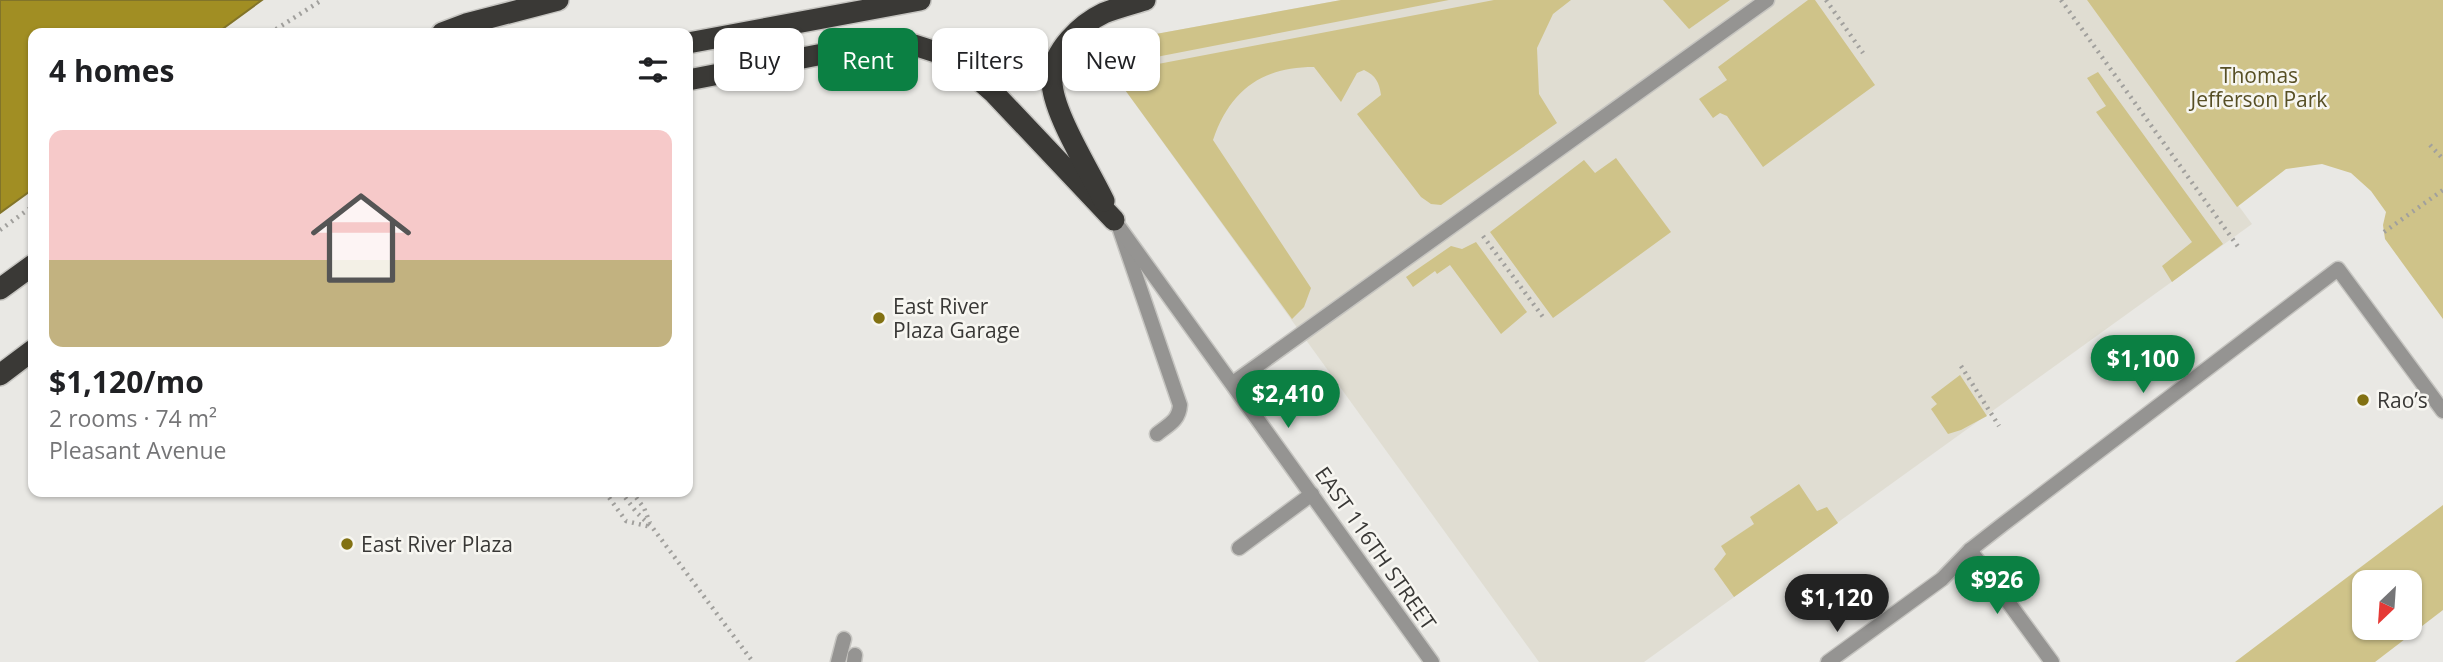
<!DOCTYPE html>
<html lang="en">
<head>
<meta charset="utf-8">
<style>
	body { margin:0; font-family:"Open Sans",sans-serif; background:#f2f2f2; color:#202124; height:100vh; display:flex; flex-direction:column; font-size:26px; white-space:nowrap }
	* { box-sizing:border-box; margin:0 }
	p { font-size:23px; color:#757577 }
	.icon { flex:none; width:38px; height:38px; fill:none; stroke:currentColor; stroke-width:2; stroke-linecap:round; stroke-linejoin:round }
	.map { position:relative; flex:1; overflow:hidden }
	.sheet { position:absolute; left:28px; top:28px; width:665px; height:469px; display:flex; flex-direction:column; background:#fff; border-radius:14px; box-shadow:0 2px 5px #0004 }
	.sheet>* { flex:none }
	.top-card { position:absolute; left:714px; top:28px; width:665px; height:63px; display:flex; gap:14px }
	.needle { width:46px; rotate:205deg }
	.controls { position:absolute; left:2352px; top:570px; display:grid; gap:14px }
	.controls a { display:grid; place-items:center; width:70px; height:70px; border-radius:14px; background:#fff; box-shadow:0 2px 5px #0004; font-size:35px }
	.price { position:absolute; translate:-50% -60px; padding:0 16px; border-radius:24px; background:#0b8043; color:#fff; font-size:23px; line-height:46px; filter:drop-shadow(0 2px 4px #0008) }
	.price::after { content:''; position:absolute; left:50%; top:42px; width:21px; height:16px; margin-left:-10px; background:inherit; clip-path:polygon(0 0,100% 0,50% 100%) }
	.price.current { background:#222; color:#fff }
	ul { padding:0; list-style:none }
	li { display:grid; align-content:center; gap:14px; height:371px; padding:0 21px }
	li+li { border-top:2px solid #e0e0e0 }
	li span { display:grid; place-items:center; height:217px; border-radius:14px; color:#555 }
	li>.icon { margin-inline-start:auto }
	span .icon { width:126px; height:126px; fill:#fffc; stroke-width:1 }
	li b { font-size:30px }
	h2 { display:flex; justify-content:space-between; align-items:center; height:84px; padding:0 21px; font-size:30px }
	.tag { padding:0 24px; border-radius:14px; background:#fff; box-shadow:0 2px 5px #0004; font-size:24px; line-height:63px }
	.tag.current { background:#0b8043; color:#fff }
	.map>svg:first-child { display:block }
	.built { fill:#e0ddd2 }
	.green { fill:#cfc389; fill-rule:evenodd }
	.water { fill:#a18e23; stroke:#827429; stroke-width:2 }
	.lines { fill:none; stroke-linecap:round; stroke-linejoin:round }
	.service-casing { stroke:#c6c5c1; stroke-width:17 }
	.minor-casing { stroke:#c6c5c1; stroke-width:17 }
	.tertiary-casing { stroke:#c6c5c1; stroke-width:17 }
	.motorway-casing { stroke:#c6c5c1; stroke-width:24 }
	.path { stroke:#a1a09d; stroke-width:4.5; stroke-dasharray:2 5; stroke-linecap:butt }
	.service { stroke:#959492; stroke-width:14 }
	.minor { stroke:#959492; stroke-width:14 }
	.tertiary { stroke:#959492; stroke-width:14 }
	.motorway { stroke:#3a3936; stroke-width:21 }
	.poi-dot { fill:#827112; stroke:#f7f6f1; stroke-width:2.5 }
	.labels { text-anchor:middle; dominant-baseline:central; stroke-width:5; stroke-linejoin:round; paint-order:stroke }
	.park-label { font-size:21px; fill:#574f25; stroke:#f7f6f1 }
	.poi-label { font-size:21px; fill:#393836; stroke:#f7f6f1; text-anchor:start }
	.street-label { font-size:21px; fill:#393836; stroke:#f7f6f1 }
</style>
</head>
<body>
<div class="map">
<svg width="2443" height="662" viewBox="0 0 2443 662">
	<rect width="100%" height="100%" fill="#e9e8e4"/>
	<path class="built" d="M1341,0H2087L2252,224L1644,662H1539L1112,72L1109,58L1110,50L1123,40Z"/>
	<g class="green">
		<path d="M1341,0H1449L1115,65L1116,72L1494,0H1571L1553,14L1537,48L1539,94L1557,123L1441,205L1431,204L1421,197L1357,114L1381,95C1379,82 1376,76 1364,70L1357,73L1341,102L1314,67C1262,67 1230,90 1213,140L1311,288L1304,307L1292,319L1112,72L1109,58L1110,50L1123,40Z"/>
		<path d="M1663,0H1730L1689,29Z"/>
		<path d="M1808,0H1815L1875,85L1763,167L1727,116L1720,113L1713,118L1699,99L1727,80L1718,67Z"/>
		<path d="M2087,0H2443V319L2385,239L2383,225L2386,212L2371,191L2351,173L2322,164L2286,169L2237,207Z"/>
		<path d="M2098,72L2223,244L2172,282L2162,266L2192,242L2096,112L2106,106L2087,78Z"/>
		<path d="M1616,158L1671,232L1553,318L1490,232L1584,160L1595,173Z"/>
		<path d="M1476,242L1527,312L1501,334L1450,265L1437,274L1435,271L1413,287L1406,277L1451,246L1462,249Z"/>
		<path d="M1960,375L1987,416L1961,430L1948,434L1931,409L1937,404L1931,397Z"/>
		<path d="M1799,484L1817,511L1827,507L1838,523L1734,597L1714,569L1726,554L1721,546L1754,524L1750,517Z"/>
		<path d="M2443,505V610L2375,662H2235ZM2364,583H2410V628H2364Z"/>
	</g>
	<path class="water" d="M0,0H262L217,33H33V189L0,213Z"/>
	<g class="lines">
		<defs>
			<g id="service">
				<path d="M1120,230L1180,405C1179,421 1168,425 1157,434"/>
				<path d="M1233,383L1767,0"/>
				<path d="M1239,548L1312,494"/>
				<path d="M838,662L844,639"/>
				<path d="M854,662L855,655"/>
			</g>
			<g id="minor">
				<path d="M1970,550L2052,662"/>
				<path d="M1828,662L1942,579L1970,550L2002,525L2338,269L2443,411"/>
			</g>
			<path id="tertiary" d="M1114,220L1432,662"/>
			<g id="motorway">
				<path d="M442,33L466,24L558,0"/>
				<path d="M688,43L920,0"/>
				<path d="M688,80L849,49L886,45H914L942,54L968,70L993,92L1114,220"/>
				<path d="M1104,201C1090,171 1050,109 1052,78C1053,50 1081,24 1104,13C1117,8 1132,4 1145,0"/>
				<path d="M0,289L33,265"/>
				<path d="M0,375L33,350"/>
			</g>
		</defs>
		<use href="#service" class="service-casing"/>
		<use href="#minor" class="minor-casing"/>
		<use href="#tertiary" class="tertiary-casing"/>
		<use href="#motorway" class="motorway-casing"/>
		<g class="path">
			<path d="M1826,0L1863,53"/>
			<path d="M2061,0L2239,248"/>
			<path d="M270,33L322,0"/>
			<path d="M2430,145L2443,159"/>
			<path d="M0,230L33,206"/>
			<path d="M2384,232L2443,190"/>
			<path d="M1483,236L1543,317"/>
			<path d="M1961,366L1999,426"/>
			<path d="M605,492L626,521L651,527"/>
			<path d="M621,492L637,513L652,527L753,662"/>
			<path d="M632,492L644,508L650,523"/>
		</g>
		<use href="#service" class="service"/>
		<use href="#minor" class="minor"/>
		<use href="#tertiary" class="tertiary"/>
		<use href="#motorway" class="motorway"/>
	</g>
	<g class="poi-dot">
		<circle cx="879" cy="318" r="7"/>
		<circle cx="2363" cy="400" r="7"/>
		<circle cx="347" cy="544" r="7"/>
	</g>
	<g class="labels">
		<g class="park-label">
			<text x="2259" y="75">Thomas<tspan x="2259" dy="24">Jefferson Park</tspan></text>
		</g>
		<g class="poi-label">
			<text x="893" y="306">East River<tspan x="893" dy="24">Plaza Garage</tspan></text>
			<text x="2377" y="400">Rao’s</text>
			<text x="361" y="544">East River Plaza</text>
		</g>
		<g class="street-label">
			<text transform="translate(1376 548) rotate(55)">EAST 116TH STREET</text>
		</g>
	</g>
</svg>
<div class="controls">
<a><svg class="needle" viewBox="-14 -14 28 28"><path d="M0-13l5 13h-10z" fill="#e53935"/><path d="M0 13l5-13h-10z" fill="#757577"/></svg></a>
</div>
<b class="price" style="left:2143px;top:395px">$1,100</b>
<b class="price" style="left:1288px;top:430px">$2,410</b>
<b class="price" style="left:1997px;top:616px">$926</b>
<b class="price current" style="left:1837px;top:634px">$1,120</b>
<div class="top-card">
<a class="tag">Buy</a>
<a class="tag current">Rent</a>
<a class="tag">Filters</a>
<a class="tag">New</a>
</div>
<section class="sheet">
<h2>4 homes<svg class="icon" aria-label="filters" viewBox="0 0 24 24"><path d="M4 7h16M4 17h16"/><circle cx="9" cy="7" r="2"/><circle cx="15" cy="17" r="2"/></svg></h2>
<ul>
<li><span style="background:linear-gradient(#f6c9c9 60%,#c2b280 0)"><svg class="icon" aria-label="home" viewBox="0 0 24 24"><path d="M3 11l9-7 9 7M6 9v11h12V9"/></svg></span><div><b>$1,120/mo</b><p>2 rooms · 74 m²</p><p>Pleasant Avenue</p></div></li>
</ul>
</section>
</div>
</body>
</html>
